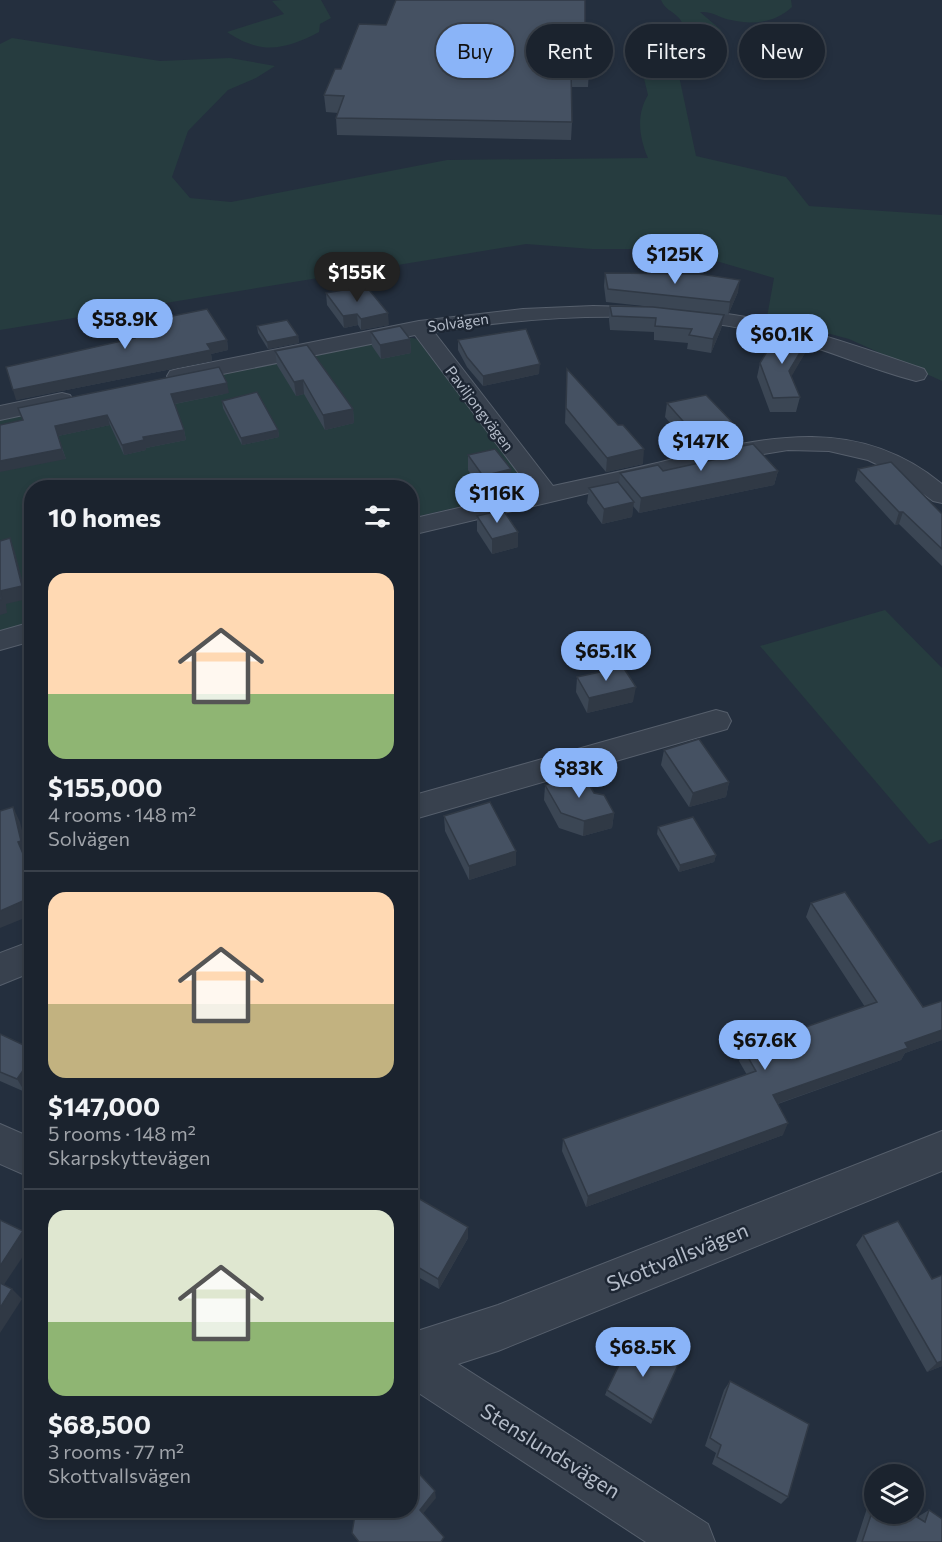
<!DOCTYPE html>
<html lang="en">
<head>
<meta charset="utf-8">
<style>
	body { margin:0; font-family:Commissioner,sans-serif; background:#242b36; color:#f1f3f6; height:100vh; display:flex; flex-direction:column; font-size:22px; white-space:nowrap }
	* { box-sizing:border-box; margin:0 }
	p { font-size:20px; color:#a0a4aa }
	.icon { flex:none; width:33px; height:33px; fill:none; stroke:currentColor; stroke-width:2; stroke-linecap:round; stroke-linejoin:round }
	.map { position:relative; flex:1; overflow:hidden }
	.panel { position:absolute; left:24px; top:480px; width:394px; height:1038px; display:flex; flex-direction:column; background:#1b232e; border-radius:24px; box-shadow:0 3px 9px #0003,0 0 0 2px #39404a }
	.panel>* { flex:none }
	.guide { position:absolute; left:436px; top:24px; width:416px; height:54px; display:flex; gap:12px }
	.buttons { position:absolute; left:864px; top:1464px; display:grid; gap:12px }
	.buttons a { display:grid; place-items:center; width:60px; height:60px; border-radius:50%; background:#1b232e; box-shadow:0 3px 9px #0003,0 0 0 2px #39404a; font-size:30px }
	.price { position:absolute; translate:-50% -51px; padding:0 14px; border-radius:21px; background:#8ab4f8; color:#111; font-size:20px; line-height:39px; filter:drop-shadow(0 2px 3px #0008) }
	.price::after { content:''; position:absolute; left:50%; top:36px; width:18px; height:14px; margin-left:-9px; background:inherit; clip-path:polygon(0 0,100% 0,50% 100%) }
	.price.on { background:#222; color:#fff }
	ul { padding:0; list-style:none }
	li { display:grid; align-content:center; gap:12px; height:318px; padding:0 24px }
	li+li { border-top:2px solid #39404a }
	li span { display:grid; place-items:center; height:186px; border-radius:18px; color:#555 }
	li>.icon { margin-inline-start:auto }
	span .icon { width:108px; height:108px; fill:#fffc; stroke-width:1 }
	li b { font-size:26px }
	h2 { display:flex; justify-content:space-between; align-items:center; height:72px; padding:0 24px; font-size:26px }
	.tag { padding:0 21px; border-radius:27px; background:#1b232e; box-shadow:0 3px 9px #0003,0 0 0 2px #39404a; font-size:21px; line-height:54px }
	.tag.on { background:#8ab4f8; color:#111 }
	.map>svg:first-child { display:block }
	.green { fill:#263c3f }
	.lines { fill:none; stroke-linecap:round; stroke-linejoin:round }
	.street-casing { stroke:#565f6c; stroke-width:2 }
	.street { fill:#38414e; fill-rule:evenodd }
	.wall { fill:#3b4654 }
	.shaded-wall { fill:#303945 }
	.building { fill:#455162; stroke:#303945; stroke-width:1.5 }
	.labels { text-anchor:middle; dominant-baseline:central; stroke-width:5; stroke-linejoin:round; paint-order:stroke }
	.far-street-label { font-size:15px; fill:#b4bcc9; stroke:#1d2633 }
	.near-street-label { font-size:21px; fill:#b4bcc9; stroke:#1d2633 }
</style>
</head>
<body>
<div class="map">
<svg width="942" height="1542" viewBox="0 0 942 1542">
	<rect width="100%" height="100%" fill="#242f3e"/>
	<g class="green">
		<path d="M282,0H321L331,18L320,24L319,32C285,50 261,55 227,32L284,14L272,1Z"/>
		<path d="M661,0H791L792,7C775,23 753,25 731,20C719,18 713,11 700,12L721,30L687,58L680,57C685,45 688,29 679,18C673,11 665,10 661,0Z"/>
		<path d="M12,38L160,61L230,58L275,66L256,78L228,90L188,131L172,177L190,198L231,202L447,160L648,158C639,137 636,115 648,95L637,50L667,41L672,43L696,156L786,177L809,206L942,215V381L849,339L767,317L774,278L675,249H592L526,244L0,330V44Z"/>
		<path d="M403,336L417,339L527,484L522,492L411,518V488H32L31,623L0,632V419Z"/>
		<path d="M885,610L942,668V839L929,844L760,646Z"/>
	</g>
	<g class="lines">
		<defs>
			<g id="street">
				<path d="M593,306C640,307 687,308 734,315C799,325 862,348 924,369L927,374L924,379L916,381C869,369 824,348 777,336C667,308 546,314 434,332L553,486C593,477 634,469 673,459C769,436 858,415 942,484V503L933,501L895,473L868,460L829,451L788,450L728,460L411,535V519L532,491L415,335L178,383L170,381L167,376L170,371L178,369L419,321L523,309Z"/>
				<path d="M62,393L70,395L73,400L70,405L0,420V406Z"/>
				<path d="M32,622V641L0,650V631Z"/>
				<path d="M716,710L727,713L731,721L727,729L411,820V796Z"/>
				<path d="M32,941V972L0,985V953Z"/>
				<path d="M0,1124L32,1138V1178L0,1164Z"/>
				<path d="M942,1131V1171L498,1351L458,1364L708,1524L715,1542H646L411,1388V1333L498,1305Z"/>
			</g>
		</defs>
		<use href="#street" class="street-casing"/>
		<use href="#street" class="street"/>
	</g>
	<g class="wall">
		<path d="M585,28L589,70L588,87H572V122L571,140L337,135L336,118L338,113L326,112L324,95L341,69Z"/>
		<path d="M605,273L738,292L728,315L606,302L604,286Z"/>
		<path d="M326,293L389,325L361,330L358,325L344,328L327,305Z"/>
		<path d="M610,306L724,315L721,329L711,353L687,349L688,343L654,340V332L610,330L609,320Z"/>
		<path d="M128,325L227,340L228,350L211,354L212,361L16,400L132,339Z"/>
		<path d="M257,326L298,336L299,343L268,349L258,333Z"/>
		<path d="M371,332L410,339L411,353L381,359L372,346Z"/>
		<path d="M458,340L539,374L483,386L467,367L458,350Z"/>
		<path d="M275,351L353,409L354,423L325,430L304,394L296,396L277,365Z"/>
		<path d="M805,353L791,376L800,397L796,412H770L757,377L760,363Z"/>
		<path d="M567,369L643,464L606,472L565,423Z"/>
		<path d="M229,393L175,404L184,430L186,440L146,448V450L124,455L110,425L58,436L66,459L0,425Z"/>
		<path d="M222,401L278,430L279,437L242,445L223,408Z"/>
		<path d="M667,403L738,428L735,443L695,452L665,417Z"/>
		<path d="M711,452L778,471L774,485L639,513L633,506L632,517L602,524L587,503L589,488L619,483L620,473L663,471L709,461Z"/>
		<path d="M468,455L510,484L483,491L468,470Z"/>
		<path d="M858,469L942,514V566L899,524L895,525L855,481Z"/>
		<path d="M477,516L518,532V547L492,554L477,531Z"/>
		<path d="M577,677L633,702L587,713L576,692Z"/>
		<path d="M664,750L729,782L726,797L689,807L661,765Z"/>
		<path d="M545,785L594,793L614,813L612,828L583,836L559,828L544,800Z"/>
		<path d="M444,816L516,865L469,880L445,831Z"/>
		<path d="M658,827L716,855L714,862L679,872L657,834Z"/>
		<path d="M811,903L923,1007L942,1001V1040L905,1053L901,1060L778,1104L783,1135L586,1207L562,1151L563,1139L747,1075L739,1061L743,1049L865,1007L806,917Z"/>
		<path d="M0,1034L32,1049V1083L25,1092L0,1081Z"/>
		<path d="M411,1194L468,1227V1238L439,1289L411,1273Z"/>
		<path d="M863,1235L932,1279L942,1275V1366L927,1372L856,1245Z"/>
		<path d="M678,1365L651,1424L605,1395L607,1390Z"/>
		<path d="M730,1381L788,1497L781,1504L712,1464L716,1453L705,1446L724,1390Z"/>
		<path d="M874,1496V1514L919,1518V1516L929,1510L942,1542H856L870,1499Z"/>
	</g>
	<g class="shaded-wall">
		<path d="M740,280L738,292L728,315L730,302Z"/>
		<path d="M388,313L389,325L361,330V319Z"/>
		<path d="M357,314L358,325L344,328L343,316Z"/>
		<path d="M724,315L721,329L711,353L713,339Z"/>
		<path d="M298,336L299,343L268,349L267,342Z"/>
		<path d="M410,339L411,353L381,359L380,345Z"/>
		<path d="M808,339L805,353L786,386L789,371Z"/>
		<path d="M227,340L228,350L211,354L212,361L16,400L13,390Z"/>
		<path d="M540,364L539,374L483,386V376Z"/>
		<path d="M303,380L304,394L296,396L294,382Z"/>
		<path d="M227,383L229,393L174,404L171,394Z"/>
		<path d="M353,409L354,423L325,430L323,415Z"/>
		<path d="M107,415L110,425L58,436L55,426Z"/>
		<path d="M738,428L735,443L695,452L697,437Z"/>
		<path d="M184,430L186,440L146,448V450L124,455L122,445L143,437Z"/>
		<path d="M278,430L279,437L242,445L241,438Z"/>
		<path d="M62,449L66,459L0,472V461Z"/>
		<path d="M644,449L643,464L606,472L607,458Z"/>
		<path d="M511,469L510,484L483,491V476Z"/>
		<path d="M778,471L774,485L639,513L641,498Z"/>
		<path d="M634,502L632,517L602,524L604,509Z"/>
		<path d="M899,512H903L899,524L895,525Z"/>
		<path d="M518,532V547L492,554V539Z"/>
		<path d="M10,538L15,552L27,599L6,604L7,613L0,615V591Z"/>
		<path d="M636,687L633,702L587,713L589,698Z"/>
		<path d="M415,754L416,762L411,763V755Z"/>
		<path d="M729,782L726,797L689,807L693,793Z"/>
		<path d="M13,807L20,822L28,855L25,856L32,875L18,842Z"/>
		<path d="M614,813L612,828L583,836L584,821Z"/>
		<path d="M516,851V865L469,880V866Z"/>
		<path d="M716,855L714,862L679,872L680,865Z"/>
		<path d="M32,897V915L0,928V911Z"/>
		<path d="M942,1030V1040L905,1053L901,1060L768,1107L773,1095L905,1043Z"/>
		<path d="M27,1065L32,1072V1083L25,1092L17,1079Z"/>
		<path d="M788,1123L783,1135L586,1207L588,1196Z"/>
		<path d="M468,1227V1238L439,1289L438,1279Z"/>
		<path d="M23,1231L32,1241V1243L1,1289L0,1288V1266Z"/>
		<path d="M12,1289L22,1299L0,1333V1308Z"/>
		<path d="M942,1361V1366L927,1372L937,1363Z"/>
		<path d="M435,1491L436,1498L421,1516L420,1510Z"/>
	</g>
	<g class="building">
		<path d="M396,0H585V28L588,29L589,70H571L572,122L336,118L344,96L324,95L335,69H341L359,24L386,25Z"/>
		<path d="M605,273L700,274L740,280L730,302L608,289Z"/>
		<path d="M366,286L388,313L361,319L357,314L343,316L326,293Z"/>
		<path d="M610,306L653,307L724,315L713,339L689,335L692,329L655,326L656,318L612,316Z"/>
		<path d="M207,309L227,340L207,344L211,350L13,390L6,367L135,338L128,325Z"/>
		<path d="M287,320L298,336L267,342L257,326Z"/>
		<path d="M400,326L410,339L380,345L371,332Z"/>
		<path d="M526,329L540,364L483,376L467,357L458,340Z"/>
		<path d="M779,332L808,339L789,371L800,397L773,398L760,363Z"/>
		<path d="M307,345L353,409L323,415L303,380L294,382L275,351Z"/>
		<path d="M219,367L227,383L171,394L184,430L143,437L144,440L122,445L107,415L55,426L62,449L0,461V425L23,420L18,408Z"/>
		<path d="M567,369L618,425H623L644,449L607,458L566,408Z"/>
		<path d="M257,392L278,430L241,438L222,401Z"/>
		<path d="M706,395L738,428L697,437L667,403Z"/>
		<path d="M753,444L778,471L641,498L620,473L658,465L663,471L717,459L711,452Z"/>
		<path d="M495,449L511,469L483,476L468,455Z"/>
		<path d="M891,462L942,514V549L903,512H899L858,469Z"/>
		<path d="M307,480L311,488H276V486Z"/>
		<path d="M618,482L634,502L604,509L589,488Z"/>
		<path d="M503,510L518,532L492,539L477,516Z"/>
		<path d="M10,538L22,586L0,591L2,599L0,600V541Z"/>
		<path d="M623,667L636,687L589,698L577,677Z"/>
		<path d="M32,717V733L25,719Z"/>
		<path d="M699,739L729,782L693,793L664,750Z"/>
		<path d="M411,745L415,754L411,755Z"/>
		<path d="M583,774L594,793L604,795L614,813L584,821L561,813L545,785Z"/>
		<path d="M490,802L516,851L469,866L444,816Z"/>
		<path d="M13,807L21,841L18,842L32,875V897L0,911V811Z"/>
		<path d="M693,817L716,855L680,865L658,827Z"/>
		<path d="M845,892L923,1007L942,1001V1030L905,1043L908,1048L773,1095L788,1123L588,1196L563,1139L756,1071L743,1049L877,1002L811,903Z"/>
		<path d="M0,1034L32,1049V1067L27,1065L17,1079L0,1072Z"/>
		<path d="M411,1194L468,1227L438,1279L411,1263Z"/>
		<path d="M0,1220L23,1231L0,1266Z"/>
		<path d="M898,1221L932,1279L942,1275V1361L937,1363L863,1235Z"/>
		<path d="M0,1283L12,1289L0,1308Z"/>
		<path d="M633,1336L678,1365L653,1420L607,1390Z"/>
		<path d="M730,1381L809,1424L788,1497L717,1457L721,1445L710,1438Z"/>
		<path d="M411,1465L435,1491L420,1510L444,1537L441,1542H359L352,1533L355,1515L359,1510H411Z"/>
		<path d="M874,1506V1514H912L925,1522L929,1510L942,1519V1542H862Z"/>
	</g>
	<g class="labels">
		<g class="far-street-label">
			<text transform="translate(458 322) rotate(-8)">Solvägen</text>
			<text transform="translate(480 408) rotate(53)">Paviljongvägen</text>
		</g>
		<g class="near-street-label">
			<text transform="translate(677 1256) rotate(-22)">Skottvallsvägen</text>
			<text transform="translate(551 1450) rotate(32)">Stenslundsvägen</text>
		</g>
	</g>
</svg>
<div class="buttons">
<a><svg class="icon" aria-label="layers" viewBox="0 0 24 24"><path d="M12 4l9 5-9 5-9-5zM3 14l9 5 9-5"/></svg></a>
</div>
<b class="price" style="left:675px;top:285px">$125K</b>
<b class="price on" style="left:357px;top:303px">$155K</b>
<b class="price" style="left:125px;top:350px">$58.9K</b>
<b class="price" style="left:782px;top:365px">$60.1K</b>
<b class="price" style="left:701px;top:472px">$147K</b>
<b class="price" style="left:497px;top:524px">$116K</b>
<b class="price" style="left:606px;top:682px">$65.1K</b>
<b class="price" style="left:579px;top:799px">$83K</b>
<b class="price" style="left:765px;top:1071px">$67.6K</b>
<b class="price" style="left:643px;top:1378px">$68.5K</b>
<div class="guide">
<a class="tag on">Buy</a>
<a class="tag">Rent</a>
<a class="tag">Filters</a>
<a class="tag">New</a>
</div>
<section class="panel">
<h2>10 homes<svg class="icon" aria-label="filters" viewBox="0 0 24 24"><path d="M4 7h16M4 17h16"/><circle cx="9" cy="7" r="2"/><circle cx="15" cy="17" r="2"/></svg></h2>
<ul>
<li><span style="background:linear-gradient(#ffd9b3 65%,#8fb573 0)"><svg class="icon" aria-label="home" viewBox="0 0 24 24"><path d="M3 11l9-7 9 7M6 9v11h12V9"/></svg></span><div><b>$155,000</b><p>4 rooms · 148 m²</p><p>Solvägen</p></div></li>
<li><span style="background:linear-gradient(#ffd9b3 60%,#c2b280 0)"><svg class="icon" aria-label="home" viewBox="0 0 24 24"><path d="M3 11l9-7 9 7M6 9v11h12V9"/></svg></span><div><b>$147,000</b><p>5 rooms · 148 m²</p><p>Skarpskyttevägen</p></div></li>
<li><span style="background:linear-gradient(#dfe7d0 60%,#8fb573 0)"><svg class="icon" aria-label="home" viewBox="0 0 24 24"><path d="M3 11l9-7 9 7M6 9v11h12V9"/></svg></span><div><b>$68,500</b><p>3 rooms · 77 m²</p><p>Skottvallsvägen</p></div></li>
</ul>
</section>
</div>
</body>
</html>
